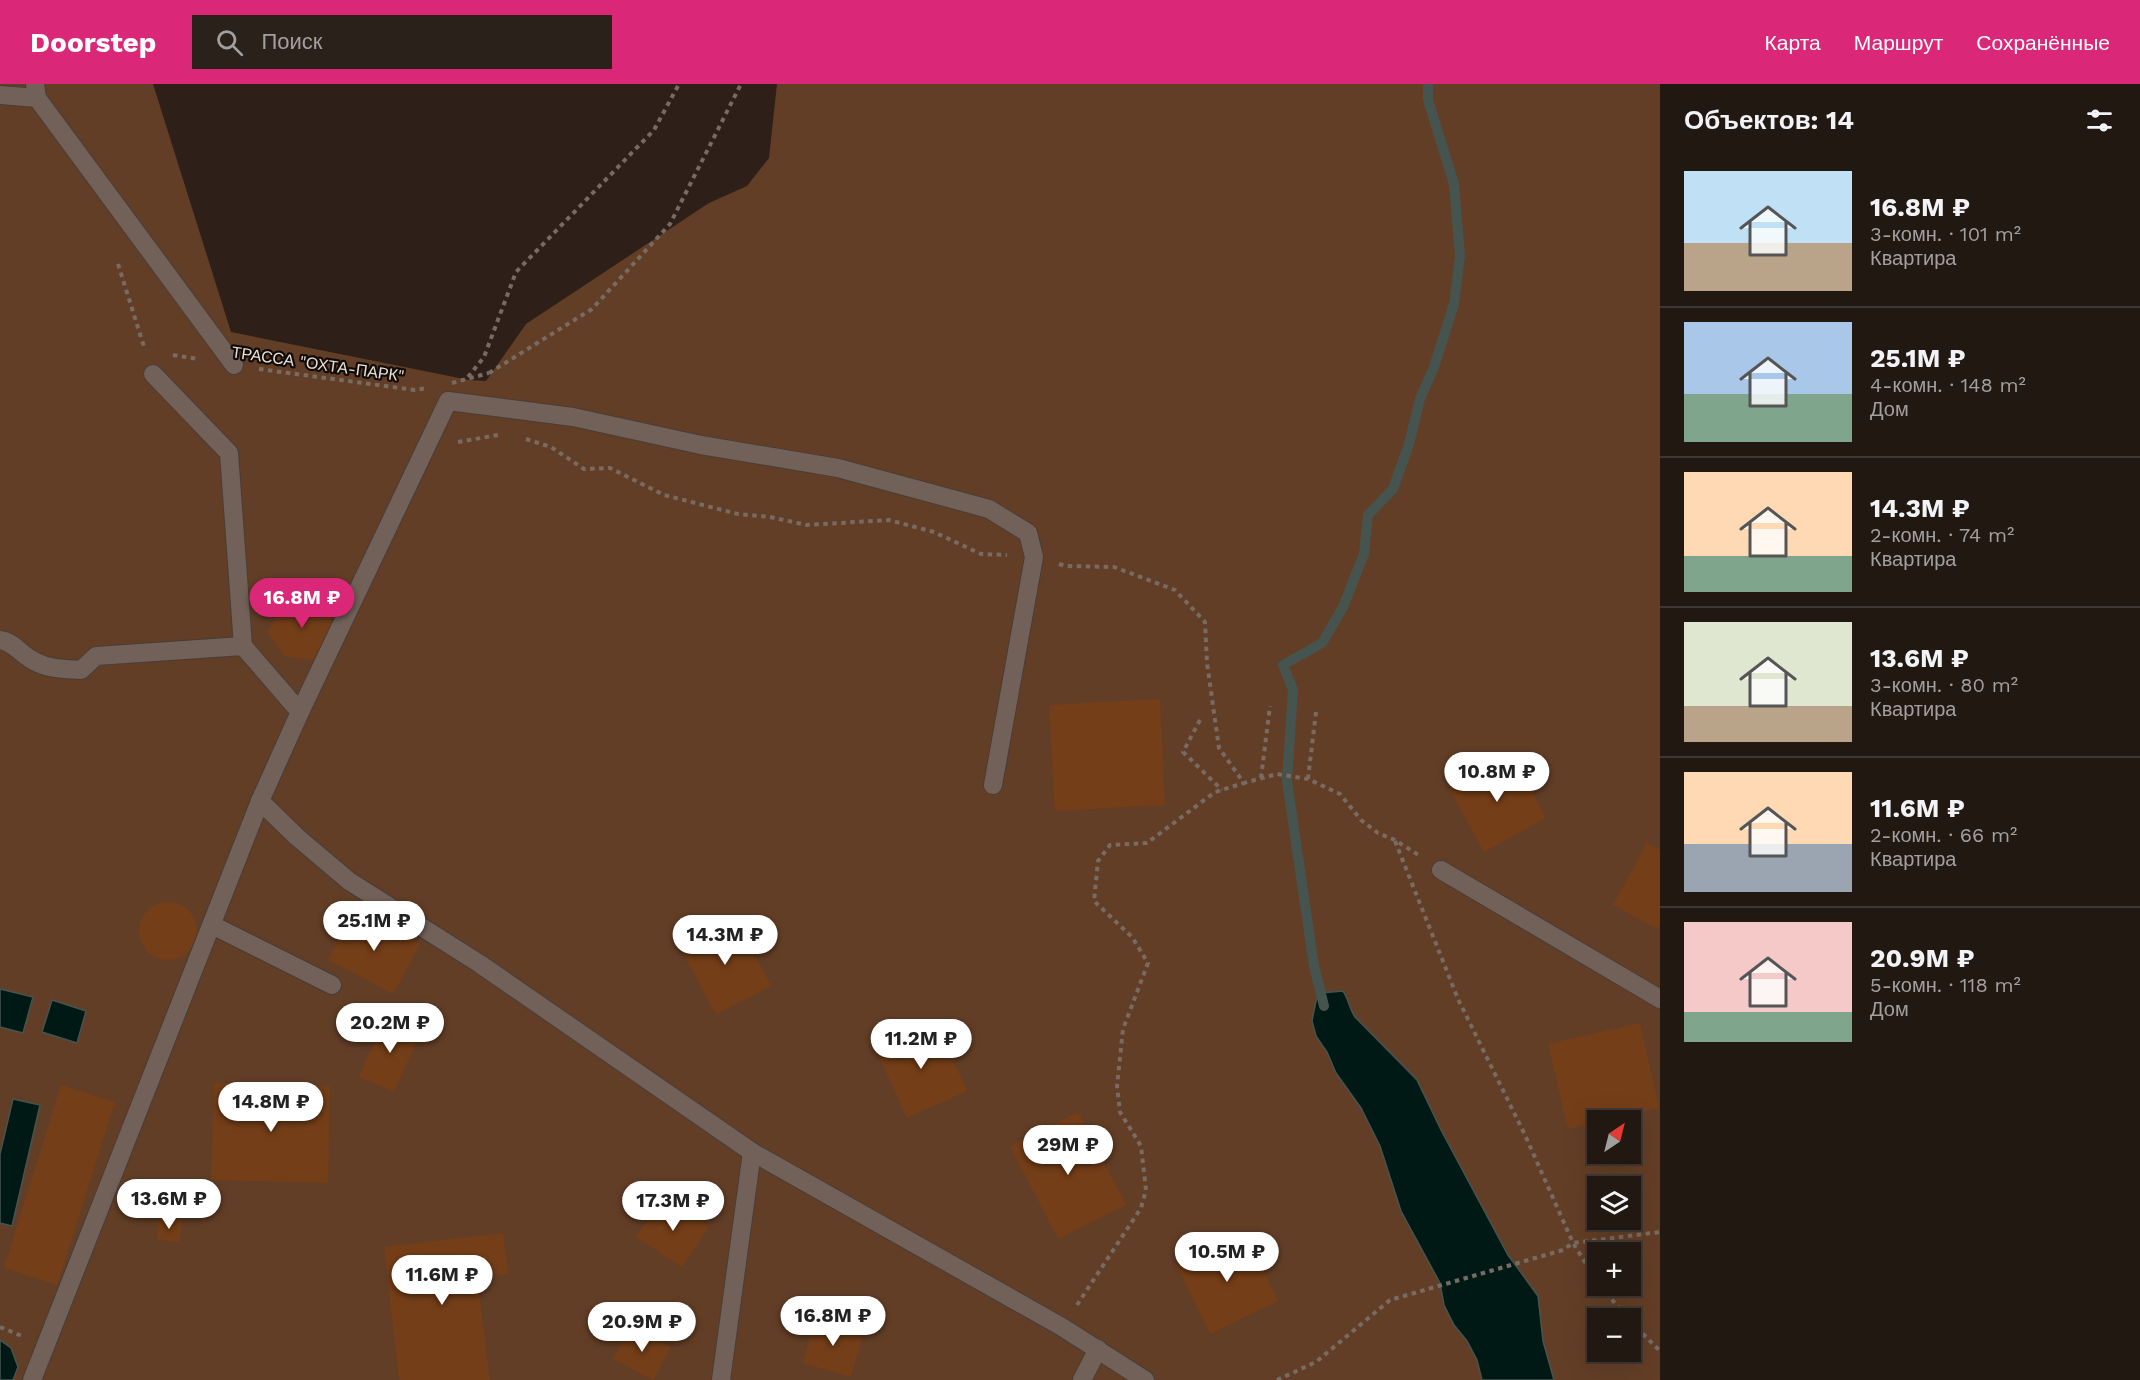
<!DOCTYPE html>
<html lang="ru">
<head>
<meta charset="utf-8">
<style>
	body { margin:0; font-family:"Work Sans",sans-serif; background:#2a211b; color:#f1f3f6; height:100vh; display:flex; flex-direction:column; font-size:22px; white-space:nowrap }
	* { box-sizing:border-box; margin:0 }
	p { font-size:20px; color:#a2a09f }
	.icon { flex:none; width:33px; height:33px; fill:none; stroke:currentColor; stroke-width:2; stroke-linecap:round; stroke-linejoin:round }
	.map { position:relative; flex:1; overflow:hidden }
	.details { display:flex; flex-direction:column; background:#221812; width:480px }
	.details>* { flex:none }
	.needle { width:39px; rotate:35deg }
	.controls { position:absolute; left:1587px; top:1026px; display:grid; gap:12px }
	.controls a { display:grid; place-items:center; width:54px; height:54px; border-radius:0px; background:#221812; box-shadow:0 6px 24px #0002,0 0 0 2px #3f3732; font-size:30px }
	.price { position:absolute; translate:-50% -51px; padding:0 14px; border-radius:21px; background:#fff; color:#222; font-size:20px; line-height:39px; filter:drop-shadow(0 2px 3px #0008) }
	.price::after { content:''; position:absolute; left:50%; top:36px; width:18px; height:14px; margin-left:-9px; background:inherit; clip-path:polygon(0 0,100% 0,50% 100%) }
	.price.selected { background:#db2777; color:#fff }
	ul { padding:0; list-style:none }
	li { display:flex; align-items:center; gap:18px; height:150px; padding:0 24px }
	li+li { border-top:2px solid #3f3732 }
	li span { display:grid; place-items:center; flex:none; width:168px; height:120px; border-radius:0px; color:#555 }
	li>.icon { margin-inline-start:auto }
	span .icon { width:72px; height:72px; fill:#fffc; stroke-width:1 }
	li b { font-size:26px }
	h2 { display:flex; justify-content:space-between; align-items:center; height:72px; padding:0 24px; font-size:26px }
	header { display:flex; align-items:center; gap:36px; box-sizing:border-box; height:84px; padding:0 30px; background:#db2777; color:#fff }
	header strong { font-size:28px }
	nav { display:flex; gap:33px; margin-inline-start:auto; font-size:21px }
	.search { width:420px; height:54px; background:#2a211b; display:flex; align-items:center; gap:15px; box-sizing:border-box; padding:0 21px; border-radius:0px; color:#a2a09f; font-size:22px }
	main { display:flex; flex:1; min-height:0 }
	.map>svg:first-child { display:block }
	.green { fill:#633e26; fill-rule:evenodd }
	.water { fill:#001914; stroke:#46544f; stroke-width:1.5 }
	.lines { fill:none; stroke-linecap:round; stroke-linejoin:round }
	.stream { stroke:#46544f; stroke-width:10 }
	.building { fill:#743e18 }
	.service-casing { stroke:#483d37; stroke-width:20 }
	.path { stroke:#776b64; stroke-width:4; stroke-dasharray:4.5 4.5; stroke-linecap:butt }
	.service { stroke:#726158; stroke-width:18 }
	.path-bridge { stroke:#776b64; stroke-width:4; stroke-dasharray:4.5 4.5; stroke-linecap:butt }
	.labels { text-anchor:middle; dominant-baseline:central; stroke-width:4.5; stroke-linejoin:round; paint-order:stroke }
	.street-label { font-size:16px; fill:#e8ded9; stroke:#110b08 }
</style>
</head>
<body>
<header>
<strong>Doorstep</strong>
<div class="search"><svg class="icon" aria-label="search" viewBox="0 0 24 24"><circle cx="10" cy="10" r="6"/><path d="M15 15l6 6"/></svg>Поиск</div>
<nav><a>Карта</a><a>Маршрут</a><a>Сохранённые</a></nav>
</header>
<main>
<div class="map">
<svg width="1660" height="1296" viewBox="0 0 1660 1296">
	<rect width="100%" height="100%" fill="#2e2018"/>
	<path class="green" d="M0,0H153L231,248L469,296L486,297L526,240L709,119L747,102L769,74L777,0H1660V1296H0ZM1598,1036H1630V1070H1598ZM1598,1102H1630V1136H1598ZM1598,1168H1630V1202H1598ZM1598,1234H1630V1268H1598Z"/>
	<g class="water">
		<path d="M0,905L33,913L23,949L0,943Z"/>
		<path d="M1343,907C1349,916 1349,924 1355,933L1417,996L1441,1046L1508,1171L1538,1212L1543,1257L1554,1296H1482L1477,1276L1467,1257L1454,1241L1444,1221L1440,1199L1401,1127L1380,1062L1361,1024L1336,989L1327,968L1316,952L1312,937L1316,917L1320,909Z"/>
		<path d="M52,916L86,927L77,959L42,948Z"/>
		<path d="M13,1015L40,1021L12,1142L0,1139V1070Z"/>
		<path d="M0,1256L11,1264L18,1283L13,1296H0Z"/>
	</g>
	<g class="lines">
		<path class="stream" d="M1324,922L1314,882L1287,697L1293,606L1283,581L1322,559L1343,523L1364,470L1368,431L1393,405L1409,360L1420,315L1434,283L1454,220L1460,172L1454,100L1428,16V0"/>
	</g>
	<g class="building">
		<path d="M285,517H319L335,543L316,576L284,572L268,548Z"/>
		<path d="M1160,615L1165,721L1055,727L1049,621Z"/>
		<path d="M1511,671L1546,734L1484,768L1449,704Z"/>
		<path d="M1647,759L1660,766V840L1657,845L1613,821Z"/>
		<circle cx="168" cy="847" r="29"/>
		<path d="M355,826L420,860L393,910L328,876Z"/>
		<path d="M734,832L771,902L716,931L679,861Z"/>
		<path d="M386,932L421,947L394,1008L359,993Z"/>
		<path d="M936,939L967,1007L907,1034L876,966Z"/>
		<path d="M1640,939L1659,1024L1568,1045L1548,960Z"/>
		<path d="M214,999L330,1002L328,1099L211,1096Z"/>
		<path d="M61,1001L115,1018L57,1201L4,1184Z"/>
		<path d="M1078,1028L1126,1121L1058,1155L1010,1062Z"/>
		<path d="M664,1112L709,1142L682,1183L636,1153Z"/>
		<path d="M159,1134L182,1136L179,1158L157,1156Z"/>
		<path d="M1244,1148L1278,1217L1210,1250L1176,1180Z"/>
		<path d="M503,1149L508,1190L477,1193L490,1296H399L384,1163Z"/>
		<path d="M815,1234L864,1247L851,1293L803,1279Z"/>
		<path d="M631,1242L671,1263L653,1296L613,1275Z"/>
	</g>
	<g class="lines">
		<defs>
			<g id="service">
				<path d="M35,0L37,14L234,281"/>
				<path d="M0,11L37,14"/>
				<path d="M153,290L229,369L243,562"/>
				<path d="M0,556C13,558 18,567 29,574C45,585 62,585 81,586L96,572L243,562L300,628"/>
				<path d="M260,717L297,753L349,797L480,880L752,1068L1062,1243L1145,1296"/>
				<path d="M1441,786L1660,915"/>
				<path d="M212,841L332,901"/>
				<path d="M32,1296L260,717L300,628L448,317L573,333L701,361L838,384L989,425L1028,449L1034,473L993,701"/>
				<path d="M721,1296L752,1068"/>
				<path d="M1082,1296L1098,1265"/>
			</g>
		</defs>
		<use href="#service" class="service-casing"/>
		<g class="path">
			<path d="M118,180L145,266"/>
			<path d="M173,271L198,275"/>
			<path d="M259,285L415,306L427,304"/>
			<path d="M489,289L592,225L670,140L741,0"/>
			<path d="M468,293L484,273L516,188L654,46L679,0"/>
			<path d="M526,355L551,363L584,385L610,384L664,411L738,430L770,433L807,441L889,436L934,448L981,470L1007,471"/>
			<path d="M458,358L498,351"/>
			<path d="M1059,480L1066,482L1114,483L1175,506L1205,538L1207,579L1219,664L1244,699L1277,690L1308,695L1340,710L1361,736L1378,749L1395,756L1420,772"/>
			<path d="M1200,636L1183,668L1222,706"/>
			<path d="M1261,694L1270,622"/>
			<path d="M1308,695L1316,628"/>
			<path d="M1395,757L1458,915L1525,1051L1573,1159L1598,1199"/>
			<path d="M1600,1202L1628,1234"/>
			<path d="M1077,1221L1141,1124L1146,1106L1141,1062L1120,1028L1117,1002L1123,945L1148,879L1132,853L1094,817L1098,777L1110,761L1147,759L1215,708L1244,699"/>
			<path d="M1630,1237L1660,1267"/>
			<path d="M0,1243L22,1252"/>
			<path d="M1277,1296L1316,1278L1390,1216L1563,1166L1573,1159L1660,1148"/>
		</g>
		<use href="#service" class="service"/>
		<path class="path-bridge" d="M452,299L489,289"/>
	</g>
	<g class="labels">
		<g class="street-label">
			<text transform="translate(318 280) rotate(8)">ТРАССА "ОХТА-ПАРК"</text>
		</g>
	</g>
</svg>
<div class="controls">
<a><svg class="needle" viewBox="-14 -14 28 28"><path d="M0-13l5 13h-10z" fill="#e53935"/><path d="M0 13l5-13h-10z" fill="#a2a09f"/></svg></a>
<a><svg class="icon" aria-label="layers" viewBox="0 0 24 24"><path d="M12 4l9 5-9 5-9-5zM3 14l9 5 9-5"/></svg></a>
<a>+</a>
<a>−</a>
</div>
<b class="price selected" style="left:302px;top:545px">16.8M ₽</b>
<b class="price" style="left:1497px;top:719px">10.8M ₽</b>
<b class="price" style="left:374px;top:868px">25.1M ₽</b>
<b class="price" style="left:725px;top:882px">14.3M ₽</b>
<b class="price" style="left:390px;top:970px">20.2M ₽</b>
<b class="price" style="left:921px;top:986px">11.2M ₽</b>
<b class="price" style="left:271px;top:1049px">14.8M ₽</b>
<b class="price" style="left:1068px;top:1092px">29M ₽</b>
<b class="price" style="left:169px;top:1146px">13.6M ₽</b>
<b class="price" style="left:673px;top:1148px">17.3M ₽</b>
<b class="price" style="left:1227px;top:1199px">10.5M ₽</b>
<b class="price" style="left:442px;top:1222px">11.6M ₽</b>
<b class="price" style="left:833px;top:1263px">16.8M ₽</b>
<b class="price" style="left:642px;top:1269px">20.9M ₽</b>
</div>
<section class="details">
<h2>Объектов: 14<svg class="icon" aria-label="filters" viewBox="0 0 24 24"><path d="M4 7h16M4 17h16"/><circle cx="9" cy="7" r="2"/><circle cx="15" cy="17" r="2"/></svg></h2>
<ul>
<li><span style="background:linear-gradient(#bfe0f5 60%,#b9a48a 0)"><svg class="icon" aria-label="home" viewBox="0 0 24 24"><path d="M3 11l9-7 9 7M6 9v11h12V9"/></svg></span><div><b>16.8M ₽</b><p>3-комн. · 101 m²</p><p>Квартира</p></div></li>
<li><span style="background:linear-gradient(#a9c7e8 60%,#7fa58c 0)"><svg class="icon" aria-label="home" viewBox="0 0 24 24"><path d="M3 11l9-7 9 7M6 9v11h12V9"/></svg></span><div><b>25.1M ₽</b><p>4-комн. · 148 m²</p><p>Дом</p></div></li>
<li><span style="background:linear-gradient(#ffd9b3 70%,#7fa58c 0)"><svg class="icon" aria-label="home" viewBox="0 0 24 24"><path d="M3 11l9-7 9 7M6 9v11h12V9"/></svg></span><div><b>14.3M ₽</b><p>2-комн. · 74 m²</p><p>Квартира</p></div></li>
<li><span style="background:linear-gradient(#dfe7d0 70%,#b9a48a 0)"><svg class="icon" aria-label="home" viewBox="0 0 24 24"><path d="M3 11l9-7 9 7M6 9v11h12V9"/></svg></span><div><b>13.6M ₽</b><p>3-комн. · 80 m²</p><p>Квартира</p></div></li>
<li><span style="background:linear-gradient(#ffd9b3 60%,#9aa5b1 0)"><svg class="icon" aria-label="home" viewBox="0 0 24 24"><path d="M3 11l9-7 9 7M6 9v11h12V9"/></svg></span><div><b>11.6M ₽</b><p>2-комн. · 66 m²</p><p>Квартира</p></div></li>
<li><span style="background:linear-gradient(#f6c9c9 75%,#7fa58c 0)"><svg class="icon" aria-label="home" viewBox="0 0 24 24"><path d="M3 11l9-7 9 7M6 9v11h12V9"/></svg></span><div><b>20.9M ₽</b><p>5-комн. · 118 m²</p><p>Дом</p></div></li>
</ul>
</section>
</main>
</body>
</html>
